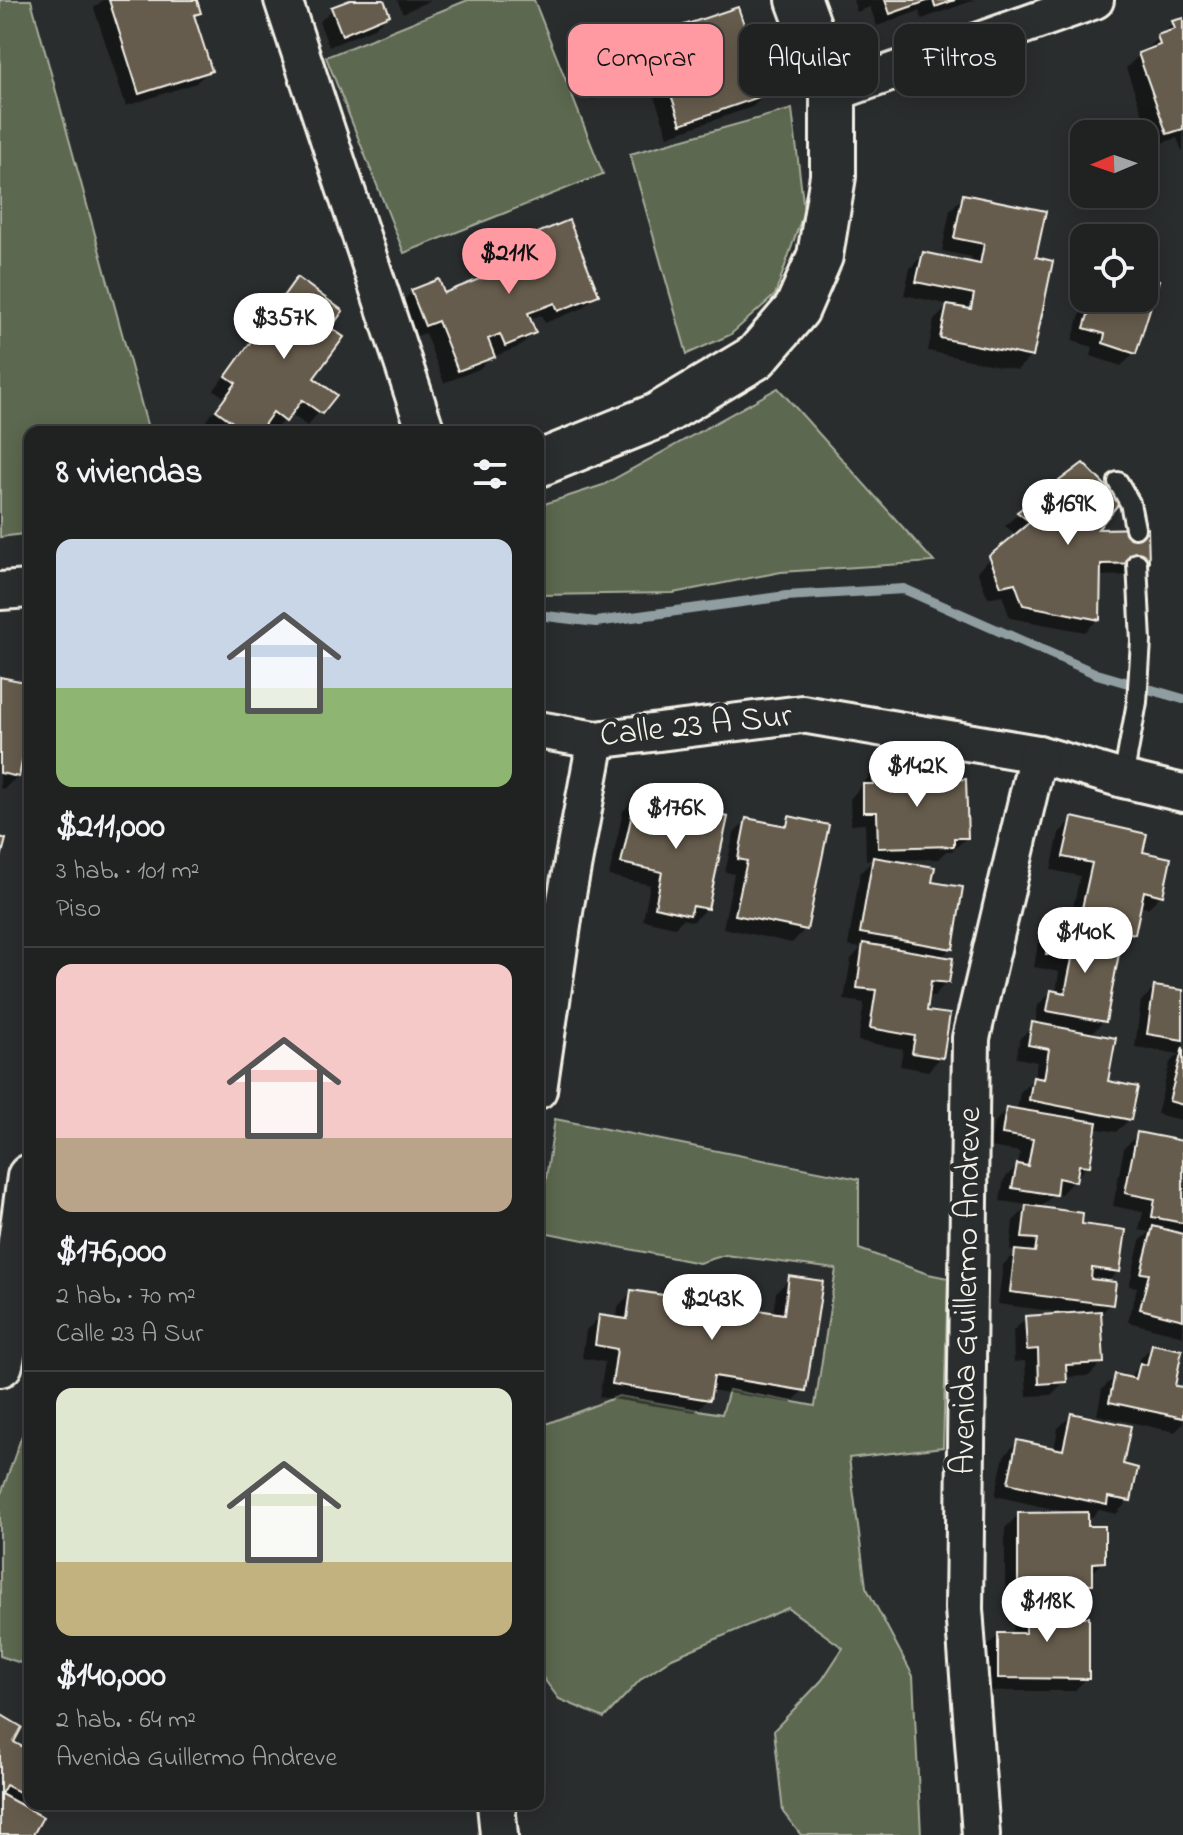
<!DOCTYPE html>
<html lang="es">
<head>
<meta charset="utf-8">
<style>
	body { margin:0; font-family:"Indie Flower",sans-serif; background:#282a2a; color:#f1f3f6; height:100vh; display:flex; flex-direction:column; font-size:30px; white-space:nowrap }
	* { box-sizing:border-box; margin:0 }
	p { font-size:26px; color:#a2a4a5 }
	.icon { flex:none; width:44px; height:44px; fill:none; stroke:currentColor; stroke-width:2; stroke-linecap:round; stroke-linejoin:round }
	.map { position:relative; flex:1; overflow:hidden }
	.side { position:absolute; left:24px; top:426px; width:520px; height:1384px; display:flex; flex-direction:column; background:#202222; border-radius:16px; box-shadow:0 4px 20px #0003,0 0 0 2px #3d3f40 }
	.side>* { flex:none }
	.banner { position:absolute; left:568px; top:24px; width:494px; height:72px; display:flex; gap:16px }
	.needle { width:52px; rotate:268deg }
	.tools { position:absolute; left:1070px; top:120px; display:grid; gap:16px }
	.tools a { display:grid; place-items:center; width:88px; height:88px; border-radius:16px; background:#202222; box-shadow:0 4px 20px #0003,0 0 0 2px #3d3f40; font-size:40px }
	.price { position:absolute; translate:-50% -68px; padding:0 18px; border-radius:28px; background:#fff; color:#222; font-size:26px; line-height:52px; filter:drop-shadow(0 2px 4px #0008) }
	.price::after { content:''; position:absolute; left:50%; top:48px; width:24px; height:18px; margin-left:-12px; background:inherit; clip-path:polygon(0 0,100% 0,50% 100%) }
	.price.active { background:#ff9aa2; color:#111 }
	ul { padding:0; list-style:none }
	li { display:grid; align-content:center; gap:16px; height:424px; padding:0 32px }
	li+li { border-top:2px solid #3d3f40 }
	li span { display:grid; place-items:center; height:248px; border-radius:16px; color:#555 }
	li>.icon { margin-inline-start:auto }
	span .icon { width:144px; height:144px; fill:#fffc; stroke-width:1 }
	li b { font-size:34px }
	h2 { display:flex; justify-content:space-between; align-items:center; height:96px; padding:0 32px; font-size:34px }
	.pill { padding:0 28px; border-radius:16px; background:#202222; box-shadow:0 4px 20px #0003,0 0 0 2px #3d3f40; font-size:28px; line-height:72px }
	.pill.active { background:#ff9aa2; color:#111 }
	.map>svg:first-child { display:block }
	.green { fill:#5c684f; stroke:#a8ac9c; stroke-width:2 }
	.shadow { fill:#0007; fill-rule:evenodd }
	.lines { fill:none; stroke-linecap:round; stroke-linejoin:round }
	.stream { stroke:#909ea2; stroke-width:10 }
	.building { fill:#665c4d; stroke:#f4f1e8; stroke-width:2 }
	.service-casing { stroke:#f4f1e8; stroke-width:24 }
	.minor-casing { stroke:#f4f1e8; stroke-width:42 }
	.tertiary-casing { stroke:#f4f1e8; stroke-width:50 }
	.service { stroke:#2a2d2e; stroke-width:18 }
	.minor { stroke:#2a2d2e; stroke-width:36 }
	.tertiary { stroke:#2a2d2e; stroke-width:44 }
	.labels { text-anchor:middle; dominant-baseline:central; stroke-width:8; stroke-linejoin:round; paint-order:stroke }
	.street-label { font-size:34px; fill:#f4f1e8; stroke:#2a2d2e }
</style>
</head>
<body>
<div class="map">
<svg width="1183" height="1835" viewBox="0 0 1183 1835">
	<rect width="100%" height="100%" fill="#2a2d2e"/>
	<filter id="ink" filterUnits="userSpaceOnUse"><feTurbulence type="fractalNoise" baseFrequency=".0125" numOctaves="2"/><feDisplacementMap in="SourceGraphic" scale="16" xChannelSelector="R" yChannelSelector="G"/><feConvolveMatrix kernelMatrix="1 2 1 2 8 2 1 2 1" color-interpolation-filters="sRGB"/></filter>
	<g filter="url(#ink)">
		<g class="green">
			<path d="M0,0H31L149,432H30V533L0,537Z"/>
			<path d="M468,0H534L603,174L404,253L326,57Z"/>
			<path d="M792,109L804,211L775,295L730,335L687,354L630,154Z"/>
			<path d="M778,388L934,562L781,572L673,593L538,595V506L603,485Z"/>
			<path d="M555,1119L859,1179V1249L928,1274L948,1278L943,1447L849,1458L866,1587L913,1676L921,1835H801L783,1812L774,1730L822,1680L843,1648L788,1608L672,1658L642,1678L604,1718L559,1699L538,1671V1427L619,1396L722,1414L729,1390L815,1406L836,1269L725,1255L699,1263L538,1231Z"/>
			<path d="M30,1413V1666L0,1656V1497Z"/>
		</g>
		<g class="shadow">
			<path d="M103,0H201L195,2L199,12L193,18L209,70L196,83L126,106L94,8Z"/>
			<path d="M355,0H382L388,15L374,28L329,47L319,22L333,9Z"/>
			<path d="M397,0H431L403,13Z"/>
			<path d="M853,0H975L922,19L919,11L877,26L870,7L857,12Z"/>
			<path d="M1183,20V150L1182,151L1177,138L1154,146L1126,68L1139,55L1145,52V50L1174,23Z"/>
			<path d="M664,34L766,93L752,107L668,136L646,73L636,84L592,100L580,68L593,55L648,67L655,59L651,48Z"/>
			<path d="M964,196L1034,259L1031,356L1017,370L928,351L934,320L950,305L904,295L910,268L923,255L970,264L972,257L942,251L950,210Z"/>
			<path d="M514,245L596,294L583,308L545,323L541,315L529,320L534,332L521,346L490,358L479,369L444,383L425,333L412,338L399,305L412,292L443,296L506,271L501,258Z"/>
			<path d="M1144,278L1156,282L1135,353L1121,366L1091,356L1093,347L1072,341L1085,298H1144Z"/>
			<path d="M297,280L328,328L311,379L334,395L307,426L290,413L273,432L261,426L257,432H215L204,424L224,397L214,390L284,293Z"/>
			<path d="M1083,465L1094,532L1147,562L1134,575L1099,576L1098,619L1085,632L1010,618L1002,595L988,598L977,571L1017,535L1005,526L1018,514Z"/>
			<path d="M0,679L30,685V712L18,776L4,789L0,788Z"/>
			<path d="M873,772L922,782L966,838L952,851H946L939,859L888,860L930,884L951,948L941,958L947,982L934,996L927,995L925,1012L941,1057L928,1071L900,1066L903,1049L858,1041L864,1003L844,1000L851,959L861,948L848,946L860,873L873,860H866L865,824L851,825L850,799Z"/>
			<path d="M636,798L706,908L693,922L683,919L675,927L643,920L650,885L609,876L623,811ZM699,905V909L683,906Z"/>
			<path d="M790,818L805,929L792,943L723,928L734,874L725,872L734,833L747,820L781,827Z"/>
			<path d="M1072,820L1140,853L1161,895L1148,908L1139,906L1133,933L1120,947L1104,1021L1090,1035L1106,1083L1130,1119L1116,1132L1094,1128L1088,1165L1061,1194L1055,1193L1039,1209L1080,1226L1119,1271L1106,1283L1111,1304L1099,1315L1102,1362L1089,1376L1064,1377L1065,1381L1051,1395L1027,1396L1025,1361L1014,1362L1013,1331L1026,1318L1065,1315V1313L998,1304L1003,1265L1016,1251L1010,1250L1013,1221L1029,1205L1000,1201L1004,1179L1018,1165L1020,1152L990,1147L994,1123L1007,1109L1017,1111L1020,1092L1034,1079L1037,1062L1016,1058L1020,1038L1035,1025L1038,1005L1051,992L1056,993L1059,972L1034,967L1038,944L1052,931L1067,934L1080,876L1051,870L1059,833Z"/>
			<path d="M1155,988L1183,992V1121L1157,1114L1170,1062L1179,1054L1135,1047L1141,1001Z"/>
			<path d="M1138,1134L1183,1143V1336L1128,1322L1137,1287L1129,1286L1140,1241L1150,1232L1139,1230L1143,1212L1113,1206L1124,1148Z"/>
			<path d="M790,1279L804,1390L791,1403L710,1390L708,1399L695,1412L599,1397L605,1362L582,1358L586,1330L600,1317L616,1320L619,1305L632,1292L773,1314L776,1292Z"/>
			<path d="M1152,1346L1172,1387L1183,1389V1424L1175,1432L1097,1415L1102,1389L1116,1376L1127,1379L1136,1370L1139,1360Z"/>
			<path d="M1072,1415L1120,1466L1129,1500L1116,1514L1099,1510L1092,1517L1086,1516V1528L1103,1562L1091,1574V1583L1077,1597H1005V1528L1018,1515L1070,1513L995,1496L1004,1456L1017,1442L1054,1450L1058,1428Z"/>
			<path d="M1027,1602L1071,1619L1087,1678L1074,1691H985V1648L999,1635H1013L1014,1616Z"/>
			<path d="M0,1716L11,1742L30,1753V1787L16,1804L31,1835H0Z"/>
		</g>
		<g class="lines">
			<path class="stream" d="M538,615L596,622L786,596L904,589L1097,674L1183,699"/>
		</g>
		<g class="building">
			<path d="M109,0H197L201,13L194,15L212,71L139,94Z"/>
			<path d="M350,0H384L390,15L342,35L331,7Z"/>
			<path d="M885,0H930L890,14Z"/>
			<path d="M933,0H955L935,7Z"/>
			<path d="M738,7L768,94L681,124L657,54L670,51L663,32Z"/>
			<path d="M1183,18V129L1167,134L1138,53L1160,45L1157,35L1175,29L1172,21Z"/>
			<path d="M639,36L651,71L605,88L592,53Z"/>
			<path d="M963,194L1046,211L1036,257L1053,261L1033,357L940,338L947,305L971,309L974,294L916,282L923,252L980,264L984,244L954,238Z"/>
			<path d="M569,220L599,295L558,311L555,303L528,313L536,333L505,346L500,334L488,339L495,357L458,371L438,321L425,326L411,290L439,279L444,293L520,263L513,243Z"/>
			<path d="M1144,276L1159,280L1136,354L1103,343L1105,334L1084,328L1093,298H1144Z"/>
			<path d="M297,277L343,311L331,328L344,337L314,378L337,395L322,414L302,400L286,422L273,412L259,432H246L216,410L236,383L226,376Z"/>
			<path d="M1083,463L1121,501L1098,529L1148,528L1149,563L1101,564L1100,620L1023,605L1015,583L1001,586L989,556L1030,522L1017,512Z"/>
			<path d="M0,677L30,683V722L19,777L0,773Z"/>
			<path d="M873,770H924V780L966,779L968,838H954V846L878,848L877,812H863V784H873Z"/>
			<path d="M636,796L728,817L708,909L693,906L690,915L655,907L662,872L621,863Z"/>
			<path d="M789,816L829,825L807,930L735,915L747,861L738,859L746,818L787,826Z"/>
			<path d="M1072,817L1147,834L1143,852L1171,858L1163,896L1144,891L1135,934L1079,922L1092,863L1063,857Z"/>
			<path d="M0,837L6,839L0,862Z"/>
			<path d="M873,857L935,867L932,882L963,887L953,949L860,933Z"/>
			<path d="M1051,929L1121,943L1106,1022L1047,1011L1051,990L1065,993L1072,959L1046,954Z"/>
			<path d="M863,943L953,958L949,983L931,981L927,1011L950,1014L943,1058L912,1053L915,1036L870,1028L876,990L857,988Z"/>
			<path d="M1154,986L1183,990V1040L1147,1034Z"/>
			<path d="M1032,1022L1116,1038L1108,1081L1138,1087L1131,1120L1029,1100L1033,1077L1044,1079L1049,1049L1028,1045Z"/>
			<path d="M1183,1047V1105L1169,1101Z"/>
			<path d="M1006,1107L1097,1122L1090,1166L1079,1165L1076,1182L1058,1178L1056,1195L1012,1188L1017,1164L1028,1166L1033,1139L1002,1134Z"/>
			<path d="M1137,1132L1183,1141V1223L1152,1217L1155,1199L1125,1193Z"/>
			<path d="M1026,1205L1083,1213L1082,1224L1126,1230L1120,1272L1092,1268L1091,1279L1116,1282L1113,1305L1010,1292L1015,1250L1035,1252L1037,1239L1022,1238Z"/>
			<path d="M1153,1226L1183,1234V1320L1140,1309L1149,1274L1141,1273Z"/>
			<path d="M789,1276L823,1281L806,1391L714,1376L710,1400L612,1384L617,1349L595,1345L599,1315L627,1319L631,1290L784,1314Z"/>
			<path d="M1101,1311L1104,1363L1066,1365L1067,1382L1039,1384L1038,1349L1027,1350L1025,1316Z"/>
			<path d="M1152,1344L1182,1350L1175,1386L1183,1387V1418L1109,1402L1115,1374L1136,1379L1140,1363L1147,1365Z"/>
			<path d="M1071,1413L1131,1426L1123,1464L1138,1468L1131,1501L1108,1497L1107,1505L1008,1483L1017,1440L1063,1450Z"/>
			<path d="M1088,1512V1526H1105V1562L1093,1563V1584H1018V1513Z"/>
			<path d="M1026,1600L1073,1601V1617H1089V1679L998,1678V1633H1026Z"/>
			<path d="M0,1714L22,1727L14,1742L30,1751V1791L27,1796L6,1785L1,1794L43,1817L33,1835H0Z"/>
		</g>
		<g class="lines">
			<defs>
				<g id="service">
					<path d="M1118,482L1130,503L1135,528"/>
					<path d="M1123,779L1137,702L1141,641L1137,563"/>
				</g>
				<g id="minor">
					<path d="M283,0L426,432"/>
					<path d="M833,93L1095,0"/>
					<path d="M0,591L30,589"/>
					<path d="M538,730L596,740L802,714L1038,754L1123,779L1183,793"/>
					<path d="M538,1090L565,905L596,740"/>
					<path d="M496,1804L499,1835"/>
					<path d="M981,1835L964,1609L971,1038L1038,754"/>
				</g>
				<g id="tertiary">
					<path d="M538,464L657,416L756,357L797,309L820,256L833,176V93L799,0"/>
					<path d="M0,1364L10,1319L30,1177"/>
				</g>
			</defs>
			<use href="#service" class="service-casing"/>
			<use href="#minor" class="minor-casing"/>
			<use href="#tertiary" class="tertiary-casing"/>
			<use href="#service" class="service"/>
			<use href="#minor" class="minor"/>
			<use href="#tertiary" class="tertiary"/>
		</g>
	</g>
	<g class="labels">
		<g class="street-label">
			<text transform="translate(696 727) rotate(-6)">Calle 23 A Sur</text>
			<text transform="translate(968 1291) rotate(-89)">Avenida Guillermo Andreve</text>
		</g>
	</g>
</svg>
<div class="tools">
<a><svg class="needle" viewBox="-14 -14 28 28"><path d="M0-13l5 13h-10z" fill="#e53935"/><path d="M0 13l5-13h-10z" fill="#a2a4a5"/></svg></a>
<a><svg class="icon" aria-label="locate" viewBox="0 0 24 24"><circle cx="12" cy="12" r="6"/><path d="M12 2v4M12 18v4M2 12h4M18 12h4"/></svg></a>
</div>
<b class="price active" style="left:509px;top:296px">$211K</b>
<b class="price" style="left:284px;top:361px">$357K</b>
<b class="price" style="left:1068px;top:547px">$169K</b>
<b class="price" style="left:917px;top:809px">$142K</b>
<b class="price" style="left:676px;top:851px">$176K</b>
<b class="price" style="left:1085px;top:975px">$140K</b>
<b class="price" style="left:712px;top:1342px">$243K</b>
<b class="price" style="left:1047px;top:1644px">$118K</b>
<div class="banner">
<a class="pill active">Comprar</a>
<a class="pill">Alquilar</a>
<a class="pill">Filtros</a>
</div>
<section class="side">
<h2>8 viviendas<svg class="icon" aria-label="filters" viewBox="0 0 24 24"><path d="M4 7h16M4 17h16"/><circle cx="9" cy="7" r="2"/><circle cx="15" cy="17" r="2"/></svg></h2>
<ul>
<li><span style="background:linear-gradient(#c9d6e8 60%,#8fb573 0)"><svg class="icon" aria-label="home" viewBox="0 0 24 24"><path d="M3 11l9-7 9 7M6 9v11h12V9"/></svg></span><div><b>$211,000</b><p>3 hab. · 101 m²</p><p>Piso</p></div></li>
<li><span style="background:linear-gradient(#f6c9c9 70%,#b9a48a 0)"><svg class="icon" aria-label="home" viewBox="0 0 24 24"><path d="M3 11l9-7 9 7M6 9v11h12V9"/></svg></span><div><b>$176,000</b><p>2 hab. · 70 m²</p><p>Calle 23 A Sur</p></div></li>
<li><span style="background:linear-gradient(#dfe7d0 70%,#c2b280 0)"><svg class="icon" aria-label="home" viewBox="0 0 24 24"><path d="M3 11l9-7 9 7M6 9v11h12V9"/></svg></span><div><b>$140,000</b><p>2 hab. · 64 m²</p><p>Avenida Guillermo Andreve</p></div></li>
</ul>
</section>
</div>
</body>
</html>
